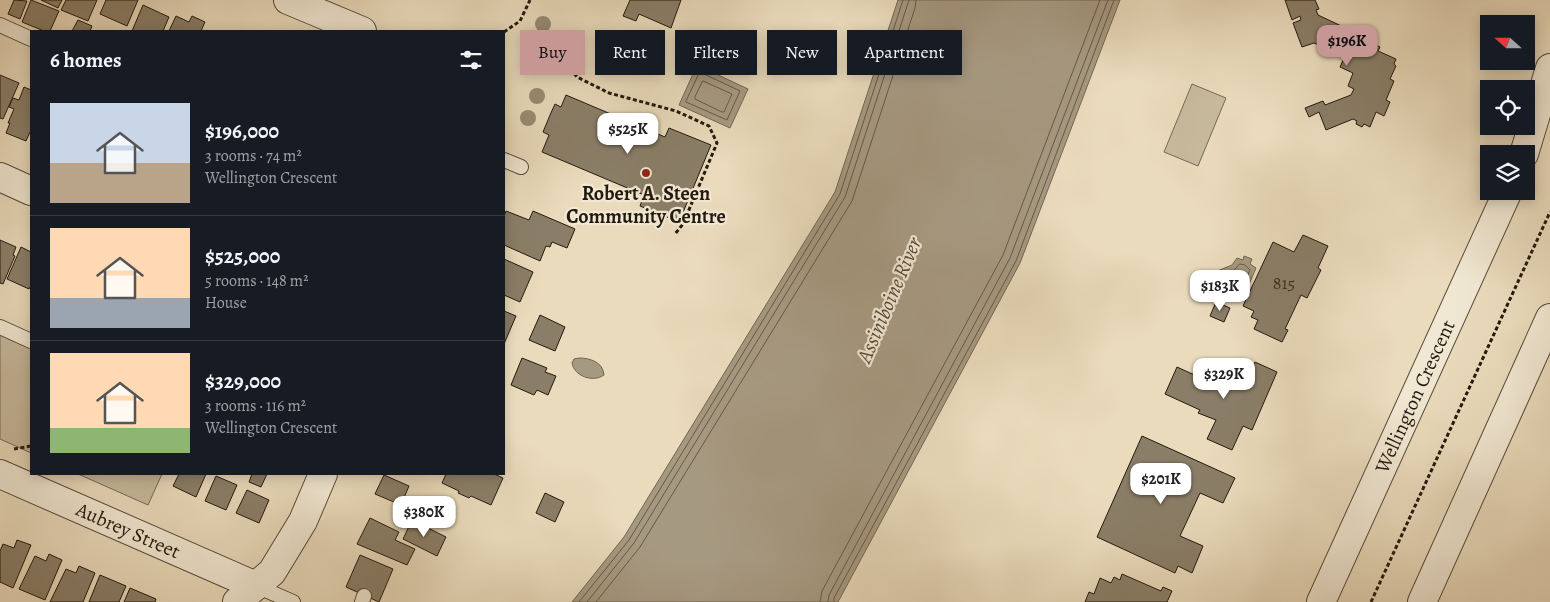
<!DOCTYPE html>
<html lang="en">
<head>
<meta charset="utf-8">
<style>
	body { margin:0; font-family:Alegreya,serif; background:#242831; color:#f1f3f6; height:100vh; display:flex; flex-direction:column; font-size:19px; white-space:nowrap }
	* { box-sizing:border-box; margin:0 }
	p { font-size:16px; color:#9ea1a6 }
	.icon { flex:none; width:28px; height:28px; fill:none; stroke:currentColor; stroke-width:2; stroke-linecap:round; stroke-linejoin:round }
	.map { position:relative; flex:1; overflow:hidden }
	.sheet { position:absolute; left:30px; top:30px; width:475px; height:445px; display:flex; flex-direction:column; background:#171b24; border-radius:0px; box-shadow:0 2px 12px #0003 }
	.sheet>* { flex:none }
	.top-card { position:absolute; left:520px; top:30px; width:475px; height:45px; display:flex; gap:10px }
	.needle { width:32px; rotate:291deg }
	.tools { position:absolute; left:1480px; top:15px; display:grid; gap:10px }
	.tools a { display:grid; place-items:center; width:55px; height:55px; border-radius:0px; background:#171b24; box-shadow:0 2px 12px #0003; font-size:25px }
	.price { position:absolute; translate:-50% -42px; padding:0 11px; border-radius:10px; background:#fff; color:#222; font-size:16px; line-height:32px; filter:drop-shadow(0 1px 2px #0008) }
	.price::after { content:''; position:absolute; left:50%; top:30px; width:15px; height:11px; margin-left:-8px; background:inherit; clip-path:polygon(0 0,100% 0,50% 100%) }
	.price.selected { background:#c59692; color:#111 }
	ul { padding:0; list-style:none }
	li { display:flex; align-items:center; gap:15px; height:125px; padding:0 20px }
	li+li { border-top:1px solid #363941 }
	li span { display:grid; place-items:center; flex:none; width:140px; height:100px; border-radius:0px; color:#555 }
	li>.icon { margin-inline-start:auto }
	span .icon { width:60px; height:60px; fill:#fffc; stroke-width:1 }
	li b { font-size:21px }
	h2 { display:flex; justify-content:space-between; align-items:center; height:60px; padding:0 20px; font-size:21px }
	.tag { padding:0 18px; border-radius:0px; background:#171b24; box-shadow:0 2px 12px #0003; font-size:18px; line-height:45px }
	.tag.selected { background:#c59692; color:#111 }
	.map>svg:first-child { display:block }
	.green { fill:#c8ba9e; stroke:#766a56 }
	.water { fill:#a69981; stroke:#726653 }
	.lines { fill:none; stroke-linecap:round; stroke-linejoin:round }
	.shore { stroke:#645948; stroke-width:1 }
	.building { fill:#8a7e68; stroke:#23190e }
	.lane-casing { stroke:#554a3a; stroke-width:16 }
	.street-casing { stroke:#554a3a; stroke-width:30 }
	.path { stroke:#23190e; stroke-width:3; stroke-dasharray:4 2.5; stroke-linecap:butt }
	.lane { stroke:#f1e8d3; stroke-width:14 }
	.street { stroke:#f1e8d3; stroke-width:28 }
	.tree { fill:#988b74 }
	.poi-dot { fill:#8f2418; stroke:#f1e8d3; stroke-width:2 }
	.labels { text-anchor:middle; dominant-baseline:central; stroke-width:4.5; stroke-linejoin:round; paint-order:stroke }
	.number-label { font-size:18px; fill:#3d3224 }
	.poi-label { font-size:20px; font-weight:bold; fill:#23190e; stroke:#f1e8d3 }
	.street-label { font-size:20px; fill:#23190e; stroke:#f1e8d3 }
	.water-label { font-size:21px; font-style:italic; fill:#574c3c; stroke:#f1e8d3 }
</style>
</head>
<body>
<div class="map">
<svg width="1550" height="602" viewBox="0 0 1550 602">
	<rect width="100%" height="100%" fill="#eadbbc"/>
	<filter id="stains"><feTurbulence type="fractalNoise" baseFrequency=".004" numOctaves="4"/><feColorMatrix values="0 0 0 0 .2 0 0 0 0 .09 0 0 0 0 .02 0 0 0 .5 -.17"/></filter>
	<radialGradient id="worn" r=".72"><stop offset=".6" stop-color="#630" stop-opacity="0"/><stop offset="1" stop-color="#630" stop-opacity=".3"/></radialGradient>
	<g class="green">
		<path d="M1192,84L1226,98L1198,166L1164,152Z"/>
		<path d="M0,335L31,349V453L0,439Z"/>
		<path d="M78,474H162L148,505Z"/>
	</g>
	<g class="water">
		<path d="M898,0H1120L1020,263L838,602H572L624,537L835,192Z"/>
		<path d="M697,65L748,89L730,128L679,105Z"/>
		<path d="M1244,256L1252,259L1250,264L1256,268L1250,282L1220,295H1216L1210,279V274L1232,265L1237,258L1243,260Z"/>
		<path d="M579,358C590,358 603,362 604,375C593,383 574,376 572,363L574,359Z"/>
	</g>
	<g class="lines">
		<g class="shore">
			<path d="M700,72L740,91L727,120L686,102Z"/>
			<path d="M703,81L732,94L724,112H722L695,99V97Z"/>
			<path d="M1240,264L1245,265L1250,270L1246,279L1222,289H1219L1216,277L1234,270Z"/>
			<path d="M579,602L629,540L840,194L903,0"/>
			<path d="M587,602L634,543L845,197L909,0"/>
			<path d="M596,602L640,547L852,201L915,8L916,0"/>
			<path d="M820,602L822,591L1003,255L1100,0"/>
			<path d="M828,602L829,595L1010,258L1108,0"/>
			<path d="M834,602V598L1016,261L1114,0"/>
		</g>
	</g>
	<g class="building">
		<path d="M14,0L27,1L20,19L8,14Z"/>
		<path d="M31,0L59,11L50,31H44L22,22Z"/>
		<path d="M41,0H62L58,8Z"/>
		<path d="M66,0H97L88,21L61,10Z"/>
		<path d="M106,0H138L127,26L100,14Z"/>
		<path d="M630,0H681L671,28L639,14L636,21L623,16Z"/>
		<path d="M1285,0H1315L1319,9L1316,10L1318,15L1352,31V28L1365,34L1363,39L1380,47L1378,51L1396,59L1394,64L1396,66L1390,79L1394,81L1386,100L1390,102L1384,116L1376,112L1370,127L1364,124L1362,127L1356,124L1357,121L1353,119L1326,130L1319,112L1309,117L1305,108L1323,101L1325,105L1351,95L1354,89L1348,86L1353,73L1340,67L1345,56L1314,43L1302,47L1293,23L1301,20L1300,16L1292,20Z"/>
		<path d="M143,5L169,17L163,31H132Z"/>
		<path d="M176,16L189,22L192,16L205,22L201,31H169Z"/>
		<path d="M78,20L92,26L90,31H72Z"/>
		<path d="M0,75L19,83L3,119L0,118Z"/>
		<path d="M24,87L31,90V132H30L26,141L6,133L10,123H8L14,109L9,107L13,98L19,100Z"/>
		<path d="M566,95L665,137L669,128L711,145L679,222L640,206L644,195L542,152L549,135L543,132L550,115L555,104L561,107Z"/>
		<path d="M506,211L529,220L533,211L575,229L567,248L552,242L550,247L546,246L540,261L504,245V216Z"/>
		<path d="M1303,235L1328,246L1318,268L1321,270L1307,298L1301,295L1285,329L1288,330L1282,342L1254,329L1258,320L1251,317L1254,311L1243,306L1273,242L1294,252Z"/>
		<path d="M0,240L16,247L13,255L15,256L3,284L0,283Z"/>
		<path d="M21,247L31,252V285L29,289L7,279Z"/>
		<path d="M504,259L533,272L520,302L504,295Z"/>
		<path d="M1216,302L1230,308L1224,322L1210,316Z"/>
		<path d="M504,311L516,316L504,344Z"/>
		<path d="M540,315L565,327L555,351L529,340Z"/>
		<path d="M522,358L547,368L545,372L556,376L548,395L537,390L534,395L511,385Z"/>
		<path d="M1255,362L1277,372L1252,430L1243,426L1232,450L1207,439L1216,420L1198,413L1200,410L1165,394L1177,367L1210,382L1215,368L1229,374L1226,380L1243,388Z"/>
		<path d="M1142,436L1235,478L1223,503L1200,493L1180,536L1203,546L1192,573L1178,566L1175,573L1097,537Z"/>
		<path d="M179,474H206L196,497L173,486Z"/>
		<path d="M252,474H267L261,487L249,482Z"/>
		<path d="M446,474H494L503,478L491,505L471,496L469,498L458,493L459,491L442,483Z"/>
		<path d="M384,475L409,486L401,505L375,494Z"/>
		<path d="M216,476L237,485L226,510L205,501Z"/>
		<path d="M247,490L269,500L259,523L236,513Z"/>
		<path d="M545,493L564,502L555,522L536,513Z"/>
		<path d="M370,518L399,532L395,540L415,549L407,565L357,544Z"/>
		<path d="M412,520L446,537L437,556L403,539Z"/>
		<path d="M17,540L31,545L13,588L0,582V551L3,544L14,548Z"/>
		<path d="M49,554L62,560L45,600L19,589L35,556L46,561Z"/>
		<path d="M360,555L393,569L379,602L346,587Z"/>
		<path d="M79,566L95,573L83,602H50L66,569L76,573Z"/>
		<path d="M1122,574L1161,591L1163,587L1172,591L1167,602H1085L1089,592L1094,594L1100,578L1111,583L1114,577L1120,580Z"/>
		<path d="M100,575L126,586L119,602H89Z"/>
		<path d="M130,588L156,599L155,602H124Z"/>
	</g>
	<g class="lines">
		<defs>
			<g id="lane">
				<path d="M0,25L31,39"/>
				<path d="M504,160L521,167"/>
				<path d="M0,327L31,341"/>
				<path d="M256,586L293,602"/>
				<path d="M362,602L364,596"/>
			</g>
			<g id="street">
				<path d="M288,0L362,31"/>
				<path d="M1524,154L1550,68"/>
				<path d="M0,177L31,191"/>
				<path id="s1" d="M0,474L256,586"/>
				<path d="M237,602L272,572L303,521L323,474"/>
				<path id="s2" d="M1321,602L1508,191"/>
				<path d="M1422,602L1550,318"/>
			</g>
		</defs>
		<use href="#lane" class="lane-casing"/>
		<use href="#street" class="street-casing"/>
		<g class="path">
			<path d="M504,32L520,21L530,0"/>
			<path d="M521,45L554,49L577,77L609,93L676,111L709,126L717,143L683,224L675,234"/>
			<path d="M14,449L31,446"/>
			<path d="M1371,602L1550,212"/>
		</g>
		<use href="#lane" class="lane"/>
		<use href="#street" class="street"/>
	</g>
	<g class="tree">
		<circle cx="543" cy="24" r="8"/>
		<circle cx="537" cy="96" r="8"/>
		<circle cx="528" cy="118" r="8"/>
	</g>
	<circle class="poi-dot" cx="646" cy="173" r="5"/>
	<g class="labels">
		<g class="number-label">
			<text x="1284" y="283">815</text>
		</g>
		<g class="poi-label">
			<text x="646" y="193">Robert A. Steen<tspan x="646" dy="23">Community Centre</tspan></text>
		</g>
		<g class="street-label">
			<text stroke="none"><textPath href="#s2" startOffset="226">Wellington Crescent</textPath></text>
			<text stroke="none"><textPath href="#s1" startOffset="140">Aubrey Street</textPath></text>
		</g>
		<g class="water-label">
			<text transform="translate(889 300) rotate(-67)">Assiniboine River</text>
		</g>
	</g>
	<rect width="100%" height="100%" filter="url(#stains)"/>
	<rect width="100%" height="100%" fill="url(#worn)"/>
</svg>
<div class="tools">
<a><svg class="needle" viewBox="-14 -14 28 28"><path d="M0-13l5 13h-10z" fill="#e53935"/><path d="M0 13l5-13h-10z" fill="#9ea1a6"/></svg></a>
<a><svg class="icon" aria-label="locate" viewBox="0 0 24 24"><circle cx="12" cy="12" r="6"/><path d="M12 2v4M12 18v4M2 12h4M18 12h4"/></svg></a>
<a><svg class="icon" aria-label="layers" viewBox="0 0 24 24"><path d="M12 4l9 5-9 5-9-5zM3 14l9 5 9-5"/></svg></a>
</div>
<b class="price selected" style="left:1347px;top:67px">$196K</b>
<b class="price" style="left:628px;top:155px">$525K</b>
<b class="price" style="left:1220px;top:312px">$183K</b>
<b class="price" style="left:1224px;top:400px">$329K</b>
<b class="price" style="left:1161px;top:505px">$201K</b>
<b class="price" style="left:424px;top:538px">$380K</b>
<div class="top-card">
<a class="tag selected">Buy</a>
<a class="tag">Rent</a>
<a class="tag">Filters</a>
<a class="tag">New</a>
<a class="tag">Apartment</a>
</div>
<section class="sheet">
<h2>6 homes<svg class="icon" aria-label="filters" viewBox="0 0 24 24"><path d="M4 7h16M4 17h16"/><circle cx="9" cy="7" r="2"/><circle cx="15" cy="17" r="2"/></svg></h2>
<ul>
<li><span style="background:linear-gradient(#c9d6e8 60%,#b9a48a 0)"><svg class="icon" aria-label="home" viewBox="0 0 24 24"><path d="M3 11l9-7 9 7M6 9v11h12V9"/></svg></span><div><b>$196,000</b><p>3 rooms · 74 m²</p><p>Wellington Crescent</p></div></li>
<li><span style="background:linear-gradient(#ffd9b3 70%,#9aa5b1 0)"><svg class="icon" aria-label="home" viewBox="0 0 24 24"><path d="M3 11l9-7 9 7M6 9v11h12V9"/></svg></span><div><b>$525,000</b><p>5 rooms · 148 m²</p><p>House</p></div></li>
<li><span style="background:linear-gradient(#ffd9b3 75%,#8fb573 0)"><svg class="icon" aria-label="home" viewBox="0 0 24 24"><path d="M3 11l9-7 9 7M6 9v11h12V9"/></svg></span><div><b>$329,000</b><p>3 rooms · 116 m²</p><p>Wellington Crescent</p></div></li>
</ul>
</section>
</div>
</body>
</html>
